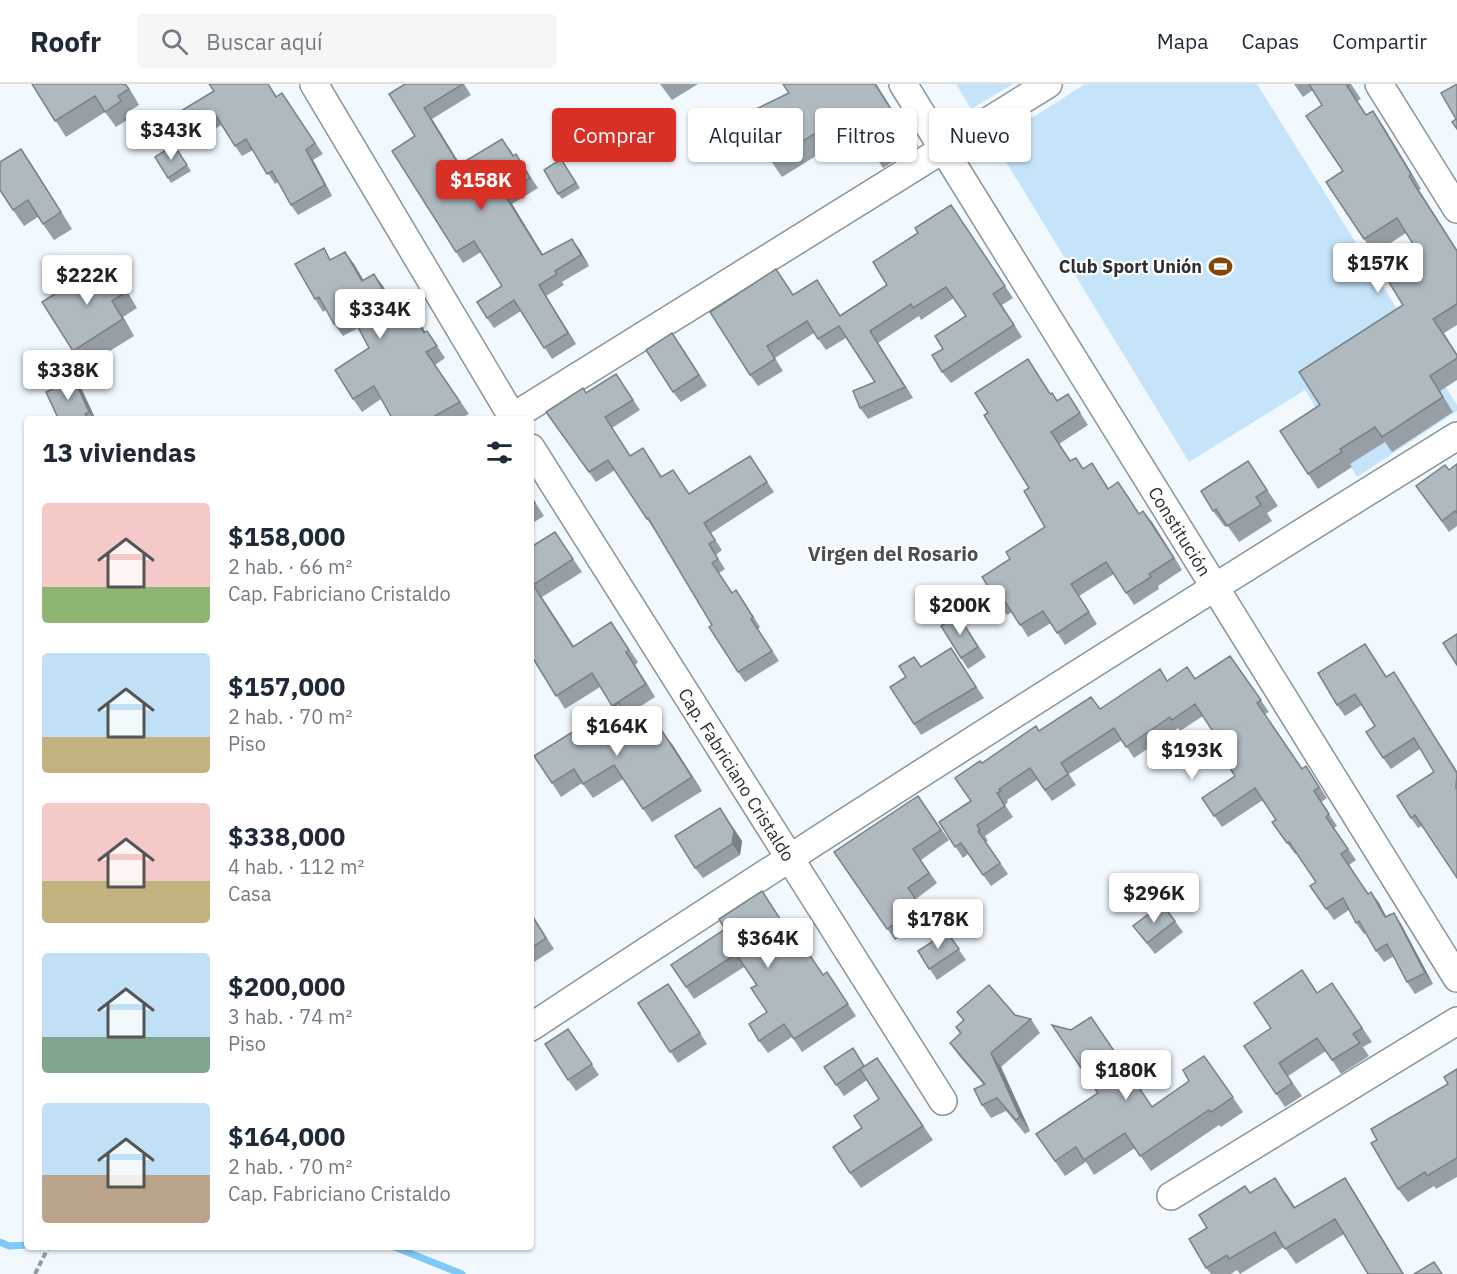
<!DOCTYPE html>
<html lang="es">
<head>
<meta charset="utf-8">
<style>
	body { margin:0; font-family:"IBM Plex Sans",sans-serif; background:#f6f6f7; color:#1f2937; height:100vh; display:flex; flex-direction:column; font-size:22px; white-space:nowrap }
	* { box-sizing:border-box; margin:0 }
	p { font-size:20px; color:#747a83 }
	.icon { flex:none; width:33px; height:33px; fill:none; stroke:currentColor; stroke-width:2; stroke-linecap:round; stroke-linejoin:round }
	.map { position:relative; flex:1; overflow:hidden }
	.side { position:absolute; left:24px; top:332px; width:510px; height:834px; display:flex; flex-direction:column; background:#fff; border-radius:6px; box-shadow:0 2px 4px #0004 }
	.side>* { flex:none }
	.top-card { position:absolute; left:552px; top:24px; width:570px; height:54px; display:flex; gap:12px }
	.price { position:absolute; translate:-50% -51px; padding:0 14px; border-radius:6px; background:#fff; color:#222; font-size:20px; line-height:39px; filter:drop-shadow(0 2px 3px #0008) }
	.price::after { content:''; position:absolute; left:50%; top:36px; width:18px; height:14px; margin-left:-9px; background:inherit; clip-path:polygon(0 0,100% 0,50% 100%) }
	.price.on { background:#d93025; color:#fff }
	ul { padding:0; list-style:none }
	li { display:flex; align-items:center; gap:18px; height:150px; padding:0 18px }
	li span { display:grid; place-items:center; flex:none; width:168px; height:120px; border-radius:6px; color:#555 }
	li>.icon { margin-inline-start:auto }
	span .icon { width:72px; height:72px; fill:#fffc; stroke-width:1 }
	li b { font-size:26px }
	h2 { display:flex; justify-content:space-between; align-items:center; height:72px; padding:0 18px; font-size:26px }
	.pill { padding:0 21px; border-radius:6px; background:#fff; box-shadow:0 2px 4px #0004; font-size:21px; line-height:54px }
	.pill.on { background:#d93025; color:#fff }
	header { display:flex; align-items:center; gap:36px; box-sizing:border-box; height:84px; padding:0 30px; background:#fff; border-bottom:2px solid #e0e1e3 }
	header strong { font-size:28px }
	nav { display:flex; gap:33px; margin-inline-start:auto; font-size:21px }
	.search { width:420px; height:54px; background:#f6f6f7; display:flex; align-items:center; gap:15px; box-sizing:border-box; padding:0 21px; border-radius:6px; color:#747a83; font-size:22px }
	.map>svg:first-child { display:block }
	.green { fill:#c6e4f9 }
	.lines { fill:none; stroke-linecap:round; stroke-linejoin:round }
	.stream { stroke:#7fc9f8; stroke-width:7 }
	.minor-casing { stroke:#899399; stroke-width:30 }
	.path { stroke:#959ca0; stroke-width:4; stroke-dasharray:6 3; stroke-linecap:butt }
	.minor { stroke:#fff; stroke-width:27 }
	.wall { fill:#969fa5 }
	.shaded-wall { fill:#7a8286 }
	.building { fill:#afb9c0; stroke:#7a8286; stroke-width:1.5 }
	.labels { text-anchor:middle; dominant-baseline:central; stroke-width:4.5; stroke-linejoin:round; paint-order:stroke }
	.poi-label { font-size:18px; font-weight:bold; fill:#2c3033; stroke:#fff; text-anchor:end }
	.street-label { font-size:18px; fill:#2c3033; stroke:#fff }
	.neighbourhood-label { font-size:20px; font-weight:bold; fill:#475056; stroke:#fff }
</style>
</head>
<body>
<header>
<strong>Roofr</strong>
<div class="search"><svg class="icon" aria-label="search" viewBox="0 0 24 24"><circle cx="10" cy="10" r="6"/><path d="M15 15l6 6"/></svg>Buscar aquí</div>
<nav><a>Mapa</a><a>Capas</a><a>Compartir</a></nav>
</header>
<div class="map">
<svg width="1457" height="1190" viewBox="0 0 1457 1190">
	<rect width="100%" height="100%" fill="#f1f9ff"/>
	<g class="green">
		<path d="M956,0H1013L971,25Z"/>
		<path d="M1085,0H1257L1457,321V327L1357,393L1305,306L1189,378L994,58Z"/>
	</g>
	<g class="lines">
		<g class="stream">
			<path d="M0,1158L9,1162L27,1161"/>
			<path d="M392,1162L462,1190"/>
		</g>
		<defs>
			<g id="minor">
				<path d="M314,0L513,334"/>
				<path id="s1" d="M903,0L1457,894"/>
				<path d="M1379,0L1457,125"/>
				<path d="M511,334L1048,0"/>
				<path id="s2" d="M531,364L943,1017"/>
				<path d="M531,943C837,741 1146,545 1457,352"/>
				<path d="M1171,1112L1457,937"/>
			</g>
		</defs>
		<use href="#minor" class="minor-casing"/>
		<path class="path" d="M35,1190L49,1162"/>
		<use href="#minor" class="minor"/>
	</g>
	<g class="wall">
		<path d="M32,0H126L139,21L128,28L132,33L116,43L105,28L66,53Z"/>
		<path d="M268,0L277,13L282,9L323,70L313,76L332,112L298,131L291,121L278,98L275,100L253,66L242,72L221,41L194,58L187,48L214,7Z"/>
		<path d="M405,0H464L471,11L432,35L460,80L510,65L514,72L523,81L538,104L512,120L543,171L572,155L580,166L589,182L562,198L564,201L546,212L576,260L552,275L521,227L494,244L487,234L502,202L481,168L463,179L456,168Z"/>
		<path d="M660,0H698L672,16Z"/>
		<path d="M783,0H876L893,27L905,42L918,62L883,84L858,46L782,93L771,77L789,9Z"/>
		<path d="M1294,0H1351L1361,15L1357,17L1366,31L1383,42L1421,105L1419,106L1457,166V241L1444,249L1457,270V296L1440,307L1453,328L1392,368L1385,358L1350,380L1352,383L1318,405L1308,390L1320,321L1403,221L1418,168L1406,149L1374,170L1364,155L1322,21L1313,6L1303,13Z"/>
		<path d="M174,61L191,87L171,99L155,73Z"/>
		<path d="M21,65L72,145L54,156L38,133L24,142L13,126Z"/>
		<path d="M561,75L580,104L562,115L558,110Z"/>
		<path d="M959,133L1013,214L1002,221L1022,253L951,299L942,288L943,265L966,232L954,214L921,236L919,232L878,259L913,314L868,335L860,324L875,298L846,254L826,266L814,249L775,274L783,287L758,302L750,291L794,211L817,196L840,231L887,201Z"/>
		<path d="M332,175L354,180L363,196L383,202L389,213L401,207L409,219L426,249L436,260L445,274L435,281L469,330L461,334H392L381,315L362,328L353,315L369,264L358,244L343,252L334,240L326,226L323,228L315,215Z"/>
		<path d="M107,177L137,224L123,233L134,252L84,283L73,267Z"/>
		<path d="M680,260L707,302L681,318L673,308Z"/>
		<path d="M1028,275L1050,310L1058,317L1068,310L1088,341L1059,360L1071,377L1083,384L1092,379L1109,405L1127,410L1139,430L1152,438L1182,486L1158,502L1159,505L1134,521L1114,490L1079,512L1097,540L1065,561L1051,539L1028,553L1012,528L1007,531L999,520L1010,475L1045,443L1029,404L988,329Z"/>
		<path d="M616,290L640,326L612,344L630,372L650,374L662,393L673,386L689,410L750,372L774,408L711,449L722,466L716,471L725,485L719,489L732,509L743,516L760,543L758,545L779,577L745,598L738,588L712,541L655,445H654L647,435L615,386L596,398L546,328L586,309Z"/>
		<path d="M82,306L95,334H58Z"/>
		<path d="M1248,377L1278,422L1267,429L1272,437L1239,458L1227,441L1225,443L1213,427Z"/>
		<path d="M1457,380V442L1449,448L1416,402L1449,386Z"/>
		<path d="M531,412L544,432L531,440Z"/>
		<path d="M555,448L582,488L542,513L574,562L611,538L638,578L635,581L655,613L627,631L645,658L672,660L702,707L652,738L623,695L593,714L582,699L561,713L552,699L613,622L600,603L565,625L531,571V463Z"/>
		<path d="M958,531L986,573L968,585L961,574Z"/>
		<path d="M1365,560L1387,593L1401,599L1457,687V794L1422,742L1418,744L1411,734L1434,688L1420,665L1391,685L1383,674L1375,642L1362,621L1345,632L1337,621Z"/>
		<path d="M1230,572L1269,628L1265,630L1302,684L1306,682L1327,714L1321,718L1337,742L1334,744L1356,776L1349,781L1368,810L1371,808L1379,819L1386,833L1394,829L1401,840L1433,900L1415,910L1407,898L1394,872L1384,878L1376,867L1366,849L1364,850L1356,839L1349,826L1334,836L1310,802L1316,798L1297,769L1295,770L1272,738L1276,736L1263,716L1222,743L1202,714L1235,692L1233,678L1203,632L1180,647L1178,644L1134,674L1122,656L1069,690L1076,701L1052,717L1037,696L1007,716L1008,718L1005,721L1013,733L985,752L988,757L986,758L1008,790L991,802L968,770L963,774L939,738L971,717L982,679L1039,647L1100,625L1168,596L1196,595Z"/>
		<path d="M914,573L921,583L958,575L984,614L921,651L914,640L906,593Z"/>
		<path d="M918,712L949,756L921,776L937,799L916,815L928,833L895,856L834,768Z"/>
		<path d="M727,735L742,757L740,771L703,794L695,784Z"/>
		<path d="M531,829L554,865L531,880Z"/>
		<path d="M1175,837L1183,848L1155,870L1133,842Z"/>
		<path d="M947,848L966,876L937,896L918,867Z"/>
		<path d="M794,855L823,891L827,888L856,932L802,968L792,953L768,969L759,957L767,928L757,901L744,883L694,915L671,881Z"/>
		<path d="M1332,899L1372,958L1363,963L1369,972L1341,990L1326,967L1288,992L1302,1012L1285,1023L1244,962L1271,944Z"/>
		<path d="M675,910L707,960L678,979L638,919Z"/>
		<path d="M957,928L1015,931L1031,935L1040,949L1001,983L1030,1047L1025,1050L1006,1027L991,1034L982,1021L983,1000L960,973L950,959L960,950L956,943L963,936Z"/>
		<path d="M568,945L599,991L576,1007L568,996Z"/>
		<path d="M1204,972L1243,1028L1221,1043L1219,1041L1151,1087L1135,1064L1094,1091L1086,1078L1065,1092L1036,1050L1152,1022L1189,997Z"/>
		<path d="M877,974L933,1056L861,1104L850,1089L862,1044L879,1015L867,996L844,1012L824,983L865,982Z"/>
		<path d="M1457,985V1093L1436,1105L1434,1102L1408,1118L1398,1105L1377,1056L1448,1000Z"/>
		<path d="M1345,1094L1355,1109L1344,1150L1296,1180L1284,1163L1240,1190L1237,1186L1231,1190H1211L1206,1184L1207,1144L1245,1102L1250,1109H1286L1295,1123Z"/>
	</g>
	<g class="shaded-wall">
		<path d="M125,0L130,6L139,21Z"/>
		<path d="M875,0H876L903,43L892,27Z"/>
		<path d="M424,24L432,35L466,91L459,81Z"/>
		<path d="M1373,27L1383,42L1421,105L1411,90Z"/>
		<path d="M21,65L32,81L72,145L61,128Z"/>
		<path d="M306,66L313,76L332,112L325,101Z"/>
		<path d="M1409,92L1457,166V167Z"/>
		<path d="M504,110L512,120L550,182L542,171Z"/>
		<path d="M572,155L580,166L589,182L581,171Z"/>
		<path d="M345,168L354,180L371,209L362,197Z"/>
		<path d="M107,177L118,193L137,224L126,208Z"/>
		<path d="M374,190L383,202L396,226L387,214Z"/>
		<path d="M539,201L546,212L576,260L568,249Z"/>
		<path d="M401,207L409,219L433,262L424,249Z"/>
		<path d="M112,217L123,233L134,252L123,235Z"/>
		<path d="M870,247L878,259L913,314L905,303Z"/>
		<path d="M74,295L82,306L95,334H94L89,328Z"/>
		<path d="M1143,427L1152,438L1182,486L1174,474Z"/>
		<path d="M626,568L635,581L655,613L646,600Z"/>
		<path d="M662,647L672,660L702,707L692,693Z"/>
		<path d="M720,724L742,757L740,771L732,760Z"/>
		<path d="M1371,808L1379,819L1393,845L1385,833Z"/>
		<path d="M1394,829L1401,840L1433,900L1425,889Z"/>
		<path d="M991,969L1001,983L1030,1047L1020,1033Z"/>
		<path d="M1345,1094L1355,1109L1404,1190H1403Z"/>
	</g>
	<g class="building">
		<path d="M32,0H125L129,5L118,12L121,17L105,28L95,12L55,37Z"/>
		<path d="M209,0H268L276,13L282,9L315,59L306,66L325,101L291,121L272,87L267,90L246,55L235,62L215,30L187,48L176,30L214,7Z"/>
		<path d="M405,0H463L424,24L459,81L502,55L513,72L516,70L530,94L504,110L542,171L572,155L581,171L555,187L557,190L539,201L568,249L544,264L514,216L487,234L477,218L502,202L474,157L456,168L392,67L415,52L389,10Z"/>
		<path d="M783,0H875L892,27L894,26L907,46L872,68L848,29L771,77L748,29L789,9Z"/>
		<path d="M1309,0H1350L1347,2L1366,31L1373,27L1411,90L1409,92L1457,167V220L1433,235L1457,271V274L1430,292L1443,313L1382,353L1375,343L1340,365L1342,368L1308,390L1280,347L1320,321L1299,288L1403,221L1384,190L1418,168L1397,134L1364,155L1326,98L1343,87L1306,32L1322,21Z"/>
		<path d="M1457,0V45L1452,38L1456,35L1441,9Z"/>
		<path d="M174,61L187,81L168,94L155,73Z"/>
		<path d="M21,65L61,128L43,140L28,116L13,126L0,106V78Z"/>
		<path d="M561,75L576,99L558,110L544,86Z"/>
		<path d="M951,121L1005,202L993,210L1014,241L942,288L932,271L943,265L935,252L966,232L946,203L913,224L911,220L870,247L905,303L860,324L853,307L875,298L839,242L818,255L807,237L767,262L775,275L750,291L710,228L776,185L793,211L817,196L840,232L887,201L873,178L918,149L915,144Z"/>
		<path d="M324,164L330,176L345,168L362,197L374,190L387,214L401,207L424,249L427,247L437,262L426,268L460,318L431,334H392L374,302L353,315L335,286L369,264L351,230L334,240L319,213L315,215L295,180Z"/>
		<path d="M107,177L126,208L112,217L123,235L73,267L42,218Z"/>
		<path d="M672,249L699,291L673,308L646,266Z"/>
		<path d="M1028,275L1050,310L1052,309L1057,317L1068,310L1080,329L1051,348L1070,377L1076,374L1083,385L1092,379L1108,405L1118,398L1139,430L1143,427L1174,474L1149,490L1151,493L1126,509L1106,478L1071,500L1089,528L1057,549L1043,527L1020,541L1004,516L999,520L982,493L1010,475L1006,468L1045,443L1024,407L1029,404L984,331L988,329L975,309Z"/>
		<path d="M616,290L633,316L605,333L630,372L643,364L661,393L673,386L689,410L750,372L767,398L704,439L715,456L709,460L718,475L712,479L732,509L736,506L753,533L751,535L772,567L738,588L709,543L712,541L648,434L647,435L608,376L589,388L546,328L583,304L586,309Z"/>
		<path d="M74,295L89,328L85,330L88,334H58L46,308Z"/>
		<path d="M1248,377L1267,406L1256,413L1261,421L1227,442L1216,425L1213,427L1201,407Z"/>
		<path d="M1457,380V429L1455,427L1442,437L1416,402L1445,381L1449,386Z"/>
		<path d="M531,413L535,419L531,421Z"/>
		<path d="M555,448L573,475L533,501L573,563L611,538L629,566L626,568L646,600L612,622L592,589L556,612L531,571V463Z"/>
		<path d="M958,531L978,563L961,574L941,542Z"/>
		<path d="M1457,550V581L1443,559Z"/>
		<path d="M1365,560L1386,593L1394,588L1457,689L1456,704L1457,705V794L1415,731L1411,734L1397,712L1434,688L1414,654L1383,674L1366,648L1375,642L1355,610L1337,621L1318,589Z"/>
		<path d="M951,564L976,603L914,640L890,603L906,593L899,582L914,573L921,583Z"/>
		<path d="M1230,572L1261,616L1257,619L1302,685L1306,682L1319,703L1314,707L1329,730L1326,733L1348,765L1341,770L1368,810L1371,808L1385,833L1394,829L1425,889L1407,898L1387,860L1376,867L1359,837L1356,839L1343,814L1326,825L1310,802L1316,798L1289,758L1287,759L1272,738L1276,736L1255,704L1214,732L1202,714L1235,692L1228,681L1233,678L1195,620L1172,636L1170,633L1126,663L1114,644L1061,679L1068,690L1045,706L1030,684L999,705L1001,707L997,709L1005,722L977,741L980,746L978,747L1000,779L983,791L961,759L955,763L939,738L971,717L955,694L980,677L982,679L1036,642L1039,647L1091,613L1100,625L1160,585L1167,597L1187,583L1195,595Z"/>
		<path d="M619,619L644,658L662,647L692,693L643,725L614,681L583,700L574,685L552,699L534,672Z"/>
		<path d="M918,712L941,746L913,765L929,789L908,804L920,822L887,845L834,768Z"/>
		<path d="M720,724L734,747L732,760L695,784L675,752Z"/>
		<path d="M762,807L793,855L797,852L823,891L827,888L848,920L794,955L784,940L759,957L749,940L767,928L751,904L757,901L736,870L686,903L671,881L725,845L719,835Z"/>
		<path d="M1162,820L1175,837L1147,859L1133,842Z"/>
		<path d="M531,830L546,854L531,864Z"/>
		<path d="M947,848L959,865L929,885L918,867Z"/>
		<path d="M1302,886L1317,909L1332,899L1362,944L1353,950L1360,959L1332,976L1317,954L1279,979L1292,999L1276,1010L1244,962L1271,944L1254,919Z"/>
		<path d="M668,900L700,949L670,968L638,919Z"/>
		<path d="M989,901L1015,931L1031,935L991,969L1020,1033L1016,1036L997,1014L982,1021L974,1005L985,1000L950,959L961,949L956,943L964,936L957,928Z"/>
		<path d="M1091,933L1152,1023L1189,997L1183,986L1204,972L1233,1013L1211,1028L1209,1026L1140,1072L1125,1049L1084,1076L1076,1063L1055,1077L1036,1050L1098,1009L1052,941L1071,946Z"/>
		<path d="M568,945L592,980L568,996L545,960Z"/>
		<path d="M853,964L864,982L836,1001L824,983Z"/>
		<path d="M877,974L923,1042L850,1089L833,1063L862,1044L854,1032L879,1015L860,985Z"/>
		<path d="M1457,985V1074L1427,1092L1425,1088L1398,1105L1371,1059L1377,1056L1371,1045L1448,1000L1444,993Z"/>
		<path d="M1275,1094L1294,1124L1345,1094L1403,1190H1368L1335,1135L1285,1165L1275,1148L1229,1175L1227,1171L1206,1184L1189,1155L1207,1144L1199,1131L1245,1102L1250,1109Z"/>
		<path d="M1434,1178L1442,1190H1414Z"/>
	</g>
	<defs>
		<symbol id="stadium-bare" viewBox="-9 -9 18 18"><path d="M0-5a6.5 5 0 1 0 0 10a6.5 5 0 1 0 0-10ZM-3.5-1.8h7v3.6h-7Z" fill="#844607" stroke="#fff" stroke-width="2.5" paint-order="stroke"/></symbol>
	</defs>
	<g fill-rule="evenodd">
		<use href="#stadium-bare" x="1204" y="166" width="33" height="33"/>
	</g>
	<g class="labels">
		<g class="poi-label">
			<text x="1202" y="182">Club Sport Unión</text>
		</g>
		<g class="street-label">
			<text stroke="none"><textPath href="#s1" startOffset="526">Constitución</textPath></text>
			<text stroke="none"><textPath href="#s2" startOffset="386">Cap. Fabriciano Cristaldo</textPath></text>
		</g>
		<g class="neighbourhood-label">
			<text x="893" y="469">Virgen del Rosario</text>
		</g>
	</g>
</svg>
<b class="price" style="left:171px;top:77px">$343K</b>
<b class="price on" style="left:481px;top:127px">$158K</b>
<b class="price" style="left:1378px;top:210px">$157K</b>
<b class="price" style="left:87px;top:222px">$222K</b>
<b class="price" style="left:380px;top:256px">$334K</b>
<b class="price" style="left:68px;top:317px">$338K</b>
<b class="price" style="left:960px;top:552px">$200K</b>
<b class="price" style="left:617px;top:673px">$164K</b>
<b class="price" style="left:1192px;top:697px">$193K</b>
<b class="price" style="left:1154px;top:840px">$296K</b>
<b class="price" style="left:938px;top:866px">$178K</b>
<b class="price" style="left:768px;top:885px">$364K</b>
<b class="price" style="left:1126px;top:1017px">$180K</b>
<div class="top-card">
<a class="pill on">Comprar</a>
<a class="pill">Alquilar</a>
<a class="pill">Filtros</a>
<a class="pill">Nuevo</a>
</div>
<section class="side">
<h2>13 viviendas<svg class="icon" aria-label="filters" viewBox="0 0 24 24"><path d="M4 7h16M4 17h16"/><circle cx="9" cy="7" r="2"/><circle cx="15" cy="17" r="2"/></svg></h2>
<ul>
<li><span style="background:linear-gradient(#f6c9c9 70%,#8fb573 0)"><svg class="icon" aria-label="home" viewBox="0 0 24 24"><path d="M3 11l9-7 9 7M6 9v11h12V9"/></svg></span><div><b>$158,000</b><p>2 hab. · 66 m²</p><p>Cap. Fabriciano Cristaldo</p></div></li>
<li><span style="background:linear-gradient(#bfe0f5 70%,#c2b280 0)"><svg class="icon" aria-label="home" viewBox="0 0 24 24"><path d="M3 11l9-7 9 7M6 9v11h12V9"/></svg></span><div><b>$157,000</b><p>2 hab. · 70 m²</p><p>Piso</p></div></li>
<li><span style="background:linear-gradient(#f6c9c9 65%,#c2b280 0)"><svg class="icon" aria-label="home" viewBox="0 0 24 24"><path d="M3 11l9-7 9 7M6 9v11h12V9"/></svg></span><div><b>$338,000</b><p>4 hab. · 112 m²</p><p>Casa</p></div></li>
<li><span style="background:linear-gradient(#bfe0f5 70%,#7fa58c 0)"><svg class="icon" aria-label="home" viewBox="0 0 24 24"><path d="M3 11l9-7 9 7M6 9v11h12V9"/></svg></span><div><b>$200,000</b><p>3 hab. · 74 m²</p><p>Piso</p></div></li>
<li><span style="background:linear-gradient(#bfe0f5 60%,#b9a48a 0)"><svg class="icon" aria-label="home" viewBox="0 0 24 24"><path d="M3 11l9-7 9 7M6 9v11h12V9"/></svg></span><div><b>$164,000</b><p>2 hab. · 70 m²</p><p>Cap. Fabriciano Cristaldo</p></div></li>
</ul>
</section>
</div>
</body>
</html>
